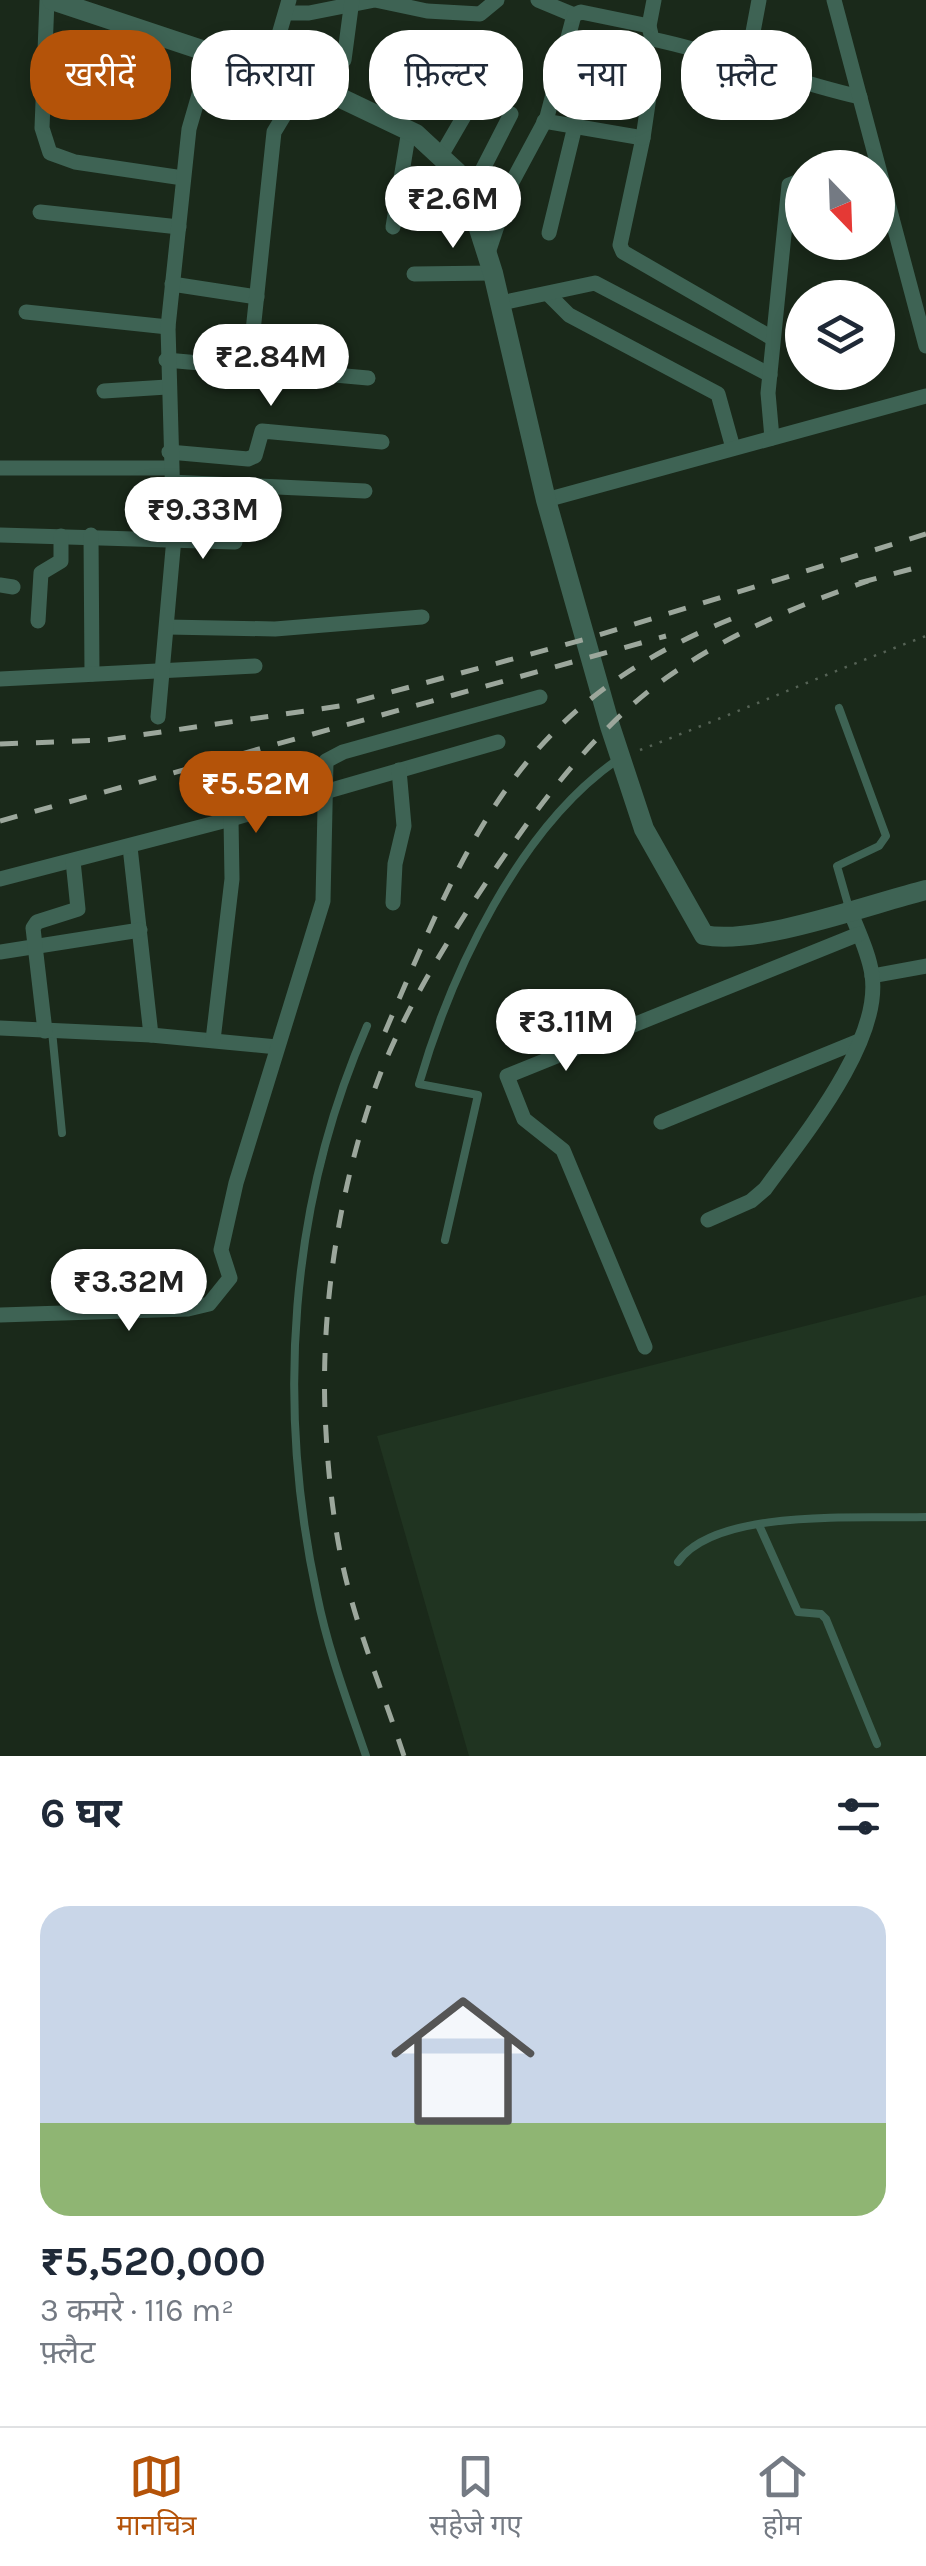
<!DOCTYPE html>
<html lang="hi">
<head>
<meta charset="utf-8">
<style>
	body { margin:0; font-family:Karla,"Noto Sans Devanagari",sans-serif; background:#f2f2f3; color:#1f2937; height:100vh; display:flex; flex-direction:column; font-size:38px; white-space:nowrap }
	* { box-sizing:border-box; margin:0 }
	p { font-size:32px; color:#747a83 }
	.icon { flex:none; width:55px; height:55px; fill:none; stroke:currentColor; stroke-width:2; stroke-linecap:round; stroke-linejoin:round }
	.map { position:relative; height:1756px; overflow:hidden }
	.details { display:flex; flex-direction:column; background:#fff; flex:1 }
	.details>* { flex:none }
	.top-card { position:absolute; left:30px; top:30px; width:868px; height:90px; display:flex; gap:20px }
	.needle { width:65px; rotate:157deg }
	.buttons { position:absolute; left:785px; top:150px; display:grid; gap:20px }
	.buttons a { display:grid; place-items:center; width:110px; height:110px; border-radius:50%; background:#fff; box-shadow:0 5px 15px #0003; font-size:50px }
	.price { position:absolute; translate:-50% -85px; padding:0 22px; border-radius:35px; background:#fff; color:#222; font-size:32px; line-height:65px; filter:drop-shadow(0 2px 5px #0008) }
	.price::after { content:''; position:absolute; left:50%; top:60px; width:30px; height:22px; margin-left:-15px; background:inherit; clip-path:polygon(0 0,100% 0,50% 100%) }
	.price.current { background:#b45309; color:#fff }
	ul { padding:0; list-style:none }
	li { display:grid; align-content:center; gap:20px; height:530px; padding:0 40px }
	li+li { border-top:2px solid #e0e1e3 }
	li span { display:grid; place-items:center; height:310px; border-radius:30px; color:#555 }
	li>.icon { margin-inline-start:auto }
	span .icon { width:180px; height:180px; fill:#fffc; stroke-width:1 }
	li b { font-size:42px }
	h2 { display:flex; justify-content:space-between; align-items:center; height:120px; padding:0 40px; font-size:42px }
	.tag { padding:0 35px; border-radius:40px; background:#fff; box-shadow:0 5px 15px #0003; font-size:35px; line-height:90px }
	.tag.current { background:#b45309; color:#fff }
	.dock { display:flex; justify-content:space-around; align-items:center; height:140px; border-top:2px solid #e0e1e3; background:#fff; font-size:28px; color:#747a83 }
	.dock a { display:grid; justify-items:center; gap:5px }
	.dock .current { color:#b45309 }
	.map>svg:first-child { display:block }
	.built { fill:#203421 }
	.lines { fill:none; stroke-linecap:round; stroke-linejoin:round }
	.path { stroke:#556255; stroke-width:2.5; stroke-dasharray:2.5 8; stroke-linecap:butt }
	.service { stroke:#3e6354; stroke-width:8 }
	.minor { stroke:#3e6354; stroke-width:15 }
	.tertiary { stroke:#3e6354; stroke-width:20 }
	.rail { stroke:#9ca79c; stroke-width:5; stroke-dasharray:18 18; stroke-linecap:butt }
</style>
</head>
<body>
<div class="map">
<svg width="926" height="1756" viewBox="0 0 926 1756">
	<rect width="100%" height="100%" fill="#1a291a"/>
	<path class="built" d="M926,1295V1756H469L377,1436Z"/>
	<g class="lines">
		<path class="path" d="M640,750C736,713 830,672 926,636"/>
		<g class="service">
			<path d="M839,708L886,836L879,846L837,866L849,908"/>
			<path d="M52,1031L62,1133"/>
			<path d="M445,1240L478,1095L419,1084C451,973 519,828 617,760"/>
			<path d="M759,1525L798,1612L821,1614L826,1619L877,1744"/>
			<path d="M678,1562C716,1507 865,1519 926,1517"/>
			<path d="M366,1756C348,1703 328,1650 317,1595C276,1405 289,1204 367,1026"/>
		</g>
		<g class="minor">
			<path d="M47,0L42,128L50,153L75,162L183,178"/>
			<path d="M538,0L574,15"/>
			<path d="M654,0L649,26L652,39C724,54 789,81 860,97"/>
			<path d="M834,0L926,346"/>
			<path d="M287,13H309L375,0L427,11L480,14L497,0"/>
			<path d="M344,60L352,0"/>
			<path d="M747,64L759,0"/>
			<path d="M268,72L289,0"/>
			<path d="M544,121L643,138L620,245L623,252L772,338"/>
			<path d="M643,138L653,70"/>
			<path d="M442,154L474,99"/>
			<path d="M469,196L511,114"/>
			<path d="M40,212L179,227"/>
			<path d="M393,227L409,130"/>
			<path d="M549,233L575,126"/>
			<path d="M487,256L511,184L547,117L574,15L581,12L649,26"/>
			<path d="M414,274L493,273"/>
			<path d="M172,284L257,297"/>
			<path d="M550,296L569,315L718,394L733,448"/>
			<path d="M501,303L595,283L770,375"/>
			<path d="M26,312L168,327"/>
			<path d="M166,360L368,378"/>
			<path d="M249,369L274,132L303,84"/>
			<path d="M104,391L167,387"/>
			<path d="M772,438L768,393L789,185L802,180"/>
			<path d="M169,452L248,459L255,456L262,431L382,442"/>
			<path d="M0,468H170"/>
			<path d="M170,482L365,491"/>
			<path d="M546,500L926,396"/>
			<path d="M0,535L235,542"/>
			<path d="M91,535L92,674"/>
			<path d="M0,585L13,587"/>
			<path d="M38,621L41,573L61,561V536"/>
			<path d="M167,627L275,629L422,617"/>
			<path d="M0,679L255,666"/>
			<path d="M158,717L174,538L168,327L189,129L211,53"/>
			<path d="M130,847L151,1035"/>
			<path d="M0,879L231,819L498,742"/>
			<path d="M393,903L395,864L404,826L399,770"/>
			<path d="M0,952L140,930"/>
			<path d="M872,976L926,966"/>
			<path d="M0,1028L151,1035L277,1047"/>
			<path d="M45,1031L33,928L37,922L78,909L73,861"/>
			<path d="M213,1040L232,879L231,819"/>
			<path d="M661,1122L859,1041"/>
			<path d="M708,1220L751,1201L765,1189C802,1138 882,1042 872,975C869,953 857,929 849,908"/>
			<path d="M0,1315L188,1309L209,1304L230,1278L221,1250L236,1183L323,901L326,761L343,752L540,697"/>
			<path d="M645,1347L563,1150L524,1119L507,1076L859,934"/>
		</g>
		<path class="tertiary" d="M52,0L328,92L416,134L457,172L467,191L493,273L546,500L610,726L644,829L704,935C756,946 870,904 926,890"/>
		<g class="rail">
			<path d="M859,583L926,565"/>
			<path d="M0,744L106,740L340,706L586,639L926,534"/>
			<path d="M0,821L666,636"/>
			<path d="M385,1032C469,835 519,705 731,619"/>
			<path d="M404,1756C383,1692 356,1628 342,1562C332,1514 327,1462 325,1412C321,1301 341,1176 381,1072C411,997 455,928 500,862C547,794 598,727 666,678C728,634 796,606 868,581"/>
		</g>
	</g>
</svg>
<div class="buttons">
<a><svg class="needle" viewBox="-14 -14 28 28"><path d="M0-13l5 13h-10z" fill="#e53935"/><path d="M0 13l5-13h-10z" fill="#747a83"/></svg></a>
<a><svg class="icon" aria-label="layers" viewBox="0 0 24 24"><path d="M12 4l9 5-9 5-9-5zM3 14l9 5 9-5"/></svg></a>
</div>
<b class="price" style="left:453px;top:251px">₹2.6M</b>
<b class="price" style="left:271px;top:409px">₹2.84M</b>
<b class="price" style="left:203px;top:562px">₹9.33M</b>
<b class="price current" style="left:256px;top:836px">₹5.52M</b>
<b class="price" style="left:566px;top:1074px">₹3.11M</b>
<b class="price" style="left:129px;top:1334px">₹3.32M</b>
<div class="top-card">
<a class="tag current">खरीदें</a>
<a class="tag">किराया</a>
<a class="tag">फ़िल्टर</a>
<a class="tag">नया</a>
<a class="tag">फ़्लैट</a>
</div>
</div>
<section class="details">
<h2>6 घर<svg class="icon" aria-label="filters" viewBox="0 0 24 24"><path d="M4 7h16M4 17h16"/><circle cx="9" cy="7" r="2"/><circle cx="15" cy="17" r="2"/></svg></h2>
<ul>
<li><span style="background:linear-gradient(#c9d6e8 70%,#8fb573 0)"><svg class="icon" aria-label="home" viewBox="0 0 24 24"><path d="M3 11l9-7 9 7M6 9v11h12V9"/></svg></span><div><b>₹5,520,000</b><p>3 कमरे · 116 m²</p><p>फ़्लैट</p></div></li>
</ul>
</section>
<nav class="dock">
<a class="current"><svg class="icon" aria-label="map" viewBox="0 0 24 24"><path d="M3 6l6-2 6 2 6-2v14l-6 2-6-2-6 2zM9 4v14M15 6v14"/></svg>मानचित्र</a>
<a><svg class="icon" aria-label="saved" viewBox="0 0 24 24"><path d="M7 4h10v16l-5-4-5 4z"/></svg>सहेजे गए</a>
<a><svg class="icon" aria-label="home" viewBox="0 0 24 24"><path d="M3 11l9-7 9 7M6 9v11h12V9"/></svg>होम</a>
</nav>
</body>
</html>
